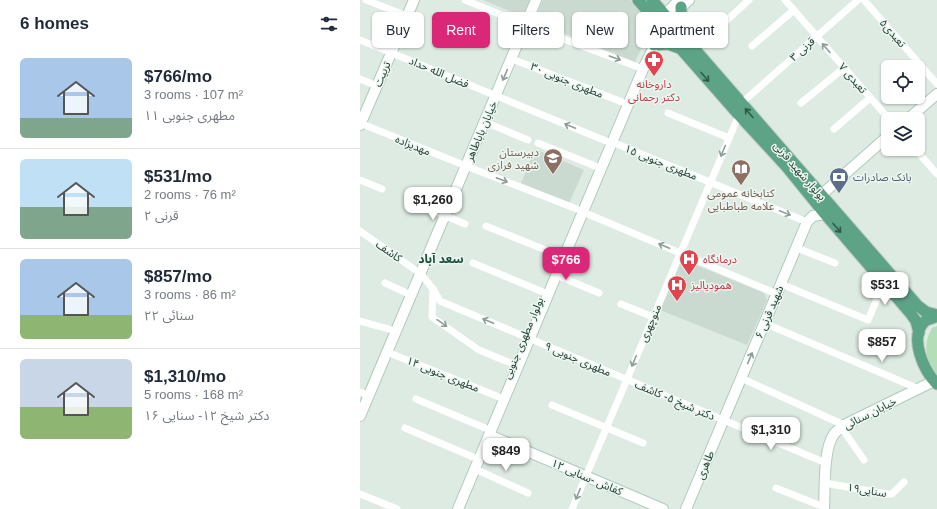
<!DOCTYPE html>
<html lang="en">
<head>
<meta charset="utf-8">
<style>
	body { margin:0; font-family:Helvetica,"Noto Sans Arabic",sans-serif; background:#f6f6f7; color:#1f2937; height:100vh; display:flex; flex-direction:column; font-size:15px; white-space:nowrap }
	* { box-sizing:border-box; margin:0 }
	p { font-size:13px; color:#747a83 }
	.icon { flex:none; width:22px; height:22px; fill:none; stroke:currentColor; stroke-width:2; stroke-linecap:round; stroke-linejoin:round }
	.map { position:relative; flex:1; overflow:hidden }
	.side { display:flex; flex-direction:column; background:#fff; width:360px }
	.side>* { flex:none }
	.guide { position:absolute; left:12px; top:12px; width:380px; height:36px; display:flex; gap:8px }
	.controls { position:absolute; left:521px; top:60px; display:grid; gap:8px }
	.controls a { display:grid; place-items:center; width:44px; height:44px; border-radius:6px; background:#fff; box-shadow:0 1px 3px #0004; font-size:20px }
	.price { position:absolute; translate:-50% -34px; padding:0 9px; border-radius:8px; background:#fff; color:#222; font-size:13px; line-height:26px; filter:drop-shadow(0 1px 2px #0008) }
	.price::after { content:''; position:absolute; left:50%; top:24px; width:12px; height:9px; margin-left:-6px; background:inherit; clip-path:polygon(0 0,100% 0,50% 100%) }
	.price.selected { background:#db2777; color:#fff }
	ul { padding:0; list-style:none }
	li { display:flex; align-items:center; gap:12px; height:100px; padding:0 20px }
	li+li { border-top:1px solid #e0e1e3 }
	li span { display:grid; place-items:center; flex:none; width:112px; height:80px; border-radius:6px; color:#555 }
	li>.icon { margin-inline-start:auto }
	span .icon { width:48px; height:48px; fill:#fffc; stroke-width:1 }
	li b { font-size:17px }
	h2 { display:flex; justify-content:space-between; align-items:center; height:48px; padding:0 20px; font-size:17px }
	.pill { padding:0 14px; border-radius:6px; background:#fff; box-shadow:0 1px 3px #0004; font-size:14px; line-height:36px }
	.pill.selected { background:#db2777; color:#fff }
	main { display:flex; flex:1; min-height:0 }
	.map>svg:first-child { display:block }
	.built { fill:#cbdad1 }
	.green { fill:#b3deb8 }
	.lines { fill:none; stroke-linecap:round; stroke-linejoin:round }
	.secondary-casing { stroke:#afcbbd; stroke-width:12 }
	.primary-casing { stroke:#c0c8c5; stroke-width:13 }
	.street { stroke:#fff; stroke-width:7 }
	.secondary { stroke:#fff; stroke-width:10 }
	.primary { stroke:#5da487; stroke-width:11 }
	.oneway { stroke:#8e9d97 }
	.oneway2 { stroke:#305a49 }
	.labels { text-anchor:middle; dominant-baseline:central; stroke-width:3; stroke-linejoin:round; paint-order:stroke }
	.street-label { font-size:11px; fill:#1d3b2f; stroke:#edf7f1 }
	.health-label { font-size:11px; fill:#be3a42; stroke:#edf7f1; text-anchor:start }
	.education-label { font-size:11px; fill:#785e54; stroke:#edf7f1; text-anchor:end }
	.service-label { font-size:11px; fill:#4e5e75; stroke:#edf7f1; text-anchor:start }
	.neighbourhood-label { font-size:12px; font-weight:bold; fill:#184e39; stroke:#edf7f1 }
</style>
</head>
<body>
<main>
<section class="side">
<h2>6 homes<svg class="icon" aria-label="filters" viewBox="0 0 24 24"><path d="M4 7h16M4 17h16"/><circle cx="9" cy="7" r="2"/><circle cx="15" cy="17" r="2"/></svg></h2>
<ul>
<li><span style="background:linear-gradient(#a9c7e8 75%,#7fa58c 0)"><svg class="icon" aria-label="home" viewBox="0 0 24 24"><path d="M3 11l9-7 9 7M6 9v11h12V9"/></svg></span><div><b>$766/mo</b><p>3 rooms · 107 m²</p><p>مطهری جنوبی ۱۱</p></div></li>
<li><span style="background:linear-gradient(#bfe0f5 60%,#7fa58c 0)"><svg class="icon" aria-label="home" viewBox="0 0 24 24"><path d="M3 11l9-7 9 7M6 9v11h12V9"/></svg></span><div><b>$531/mo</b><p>2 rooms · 76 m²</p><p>قرنی ۲</p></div></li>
<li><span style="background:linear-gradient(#a9c7e8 70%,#8fb573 0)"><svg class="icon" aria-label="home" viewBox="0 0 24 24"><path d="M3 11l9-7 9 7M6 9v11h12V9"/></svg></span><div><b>$857/mo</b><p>3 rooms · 86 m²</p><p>سنائی ۲۲</p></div></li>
<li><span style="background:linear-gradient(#c9d6e8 60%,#8fb573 0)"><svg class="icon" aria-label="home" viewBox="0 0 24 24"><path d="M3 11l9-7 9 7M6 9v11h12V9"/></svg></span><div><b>$1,310/mo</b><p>5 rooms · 168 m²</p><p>دکتر شیخ ۱۲- سنایی ۱۶</p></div></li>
</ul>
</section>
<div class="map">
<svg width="577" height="509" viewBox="0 0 577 509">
	<rect width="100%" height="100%" fill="#ddebe2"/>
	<g class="built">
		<path d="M123,0H171L164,17Z"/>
		<path d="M183,0H270L285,16L286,38L275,62L174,21Z"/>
		<path d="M175,149L224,170L209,203L161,183Z"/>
		<path d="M321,260H324L404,293L407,300L387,345L300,310Z"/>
	</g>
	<path class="green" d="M577,326V375C566,358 562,346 572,328Z"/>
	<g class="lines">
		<defs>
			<g id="secondary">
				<path d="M301,19L319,0"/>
				<path d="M548,119L577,94"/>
				<path d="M0,125L54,0"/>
				<path d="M461,195L528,136"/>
				<path d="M0,416L176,0"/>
				<path d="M129,435L303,509"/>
				<path d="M98,509L283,69L303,29L309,19L329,0"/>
				<path d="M326,509L447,222L453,216L465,214"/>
				<path d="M464,509C465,490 463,449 474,434C477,430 481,428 484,425L574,381"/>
			</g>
			<g id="primary">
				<path d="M278,0L379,115L426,166L465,214L551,314L556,321L559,333"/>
				<path d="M292,0L558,306L566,312L577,315"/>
				<path d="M321,7L322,35"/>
				<path d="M287,12L290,25L289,42"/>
				<path d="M294,45L308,44L319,48"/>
				<path d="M577,316C574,318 568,319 565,321C548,337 564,371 577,384"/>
			</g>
		</defs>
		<use href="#secondary" class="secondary-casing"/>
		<use href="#primary" class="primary-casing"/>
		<g class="street">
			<path d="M6,0L47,16"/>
			<path d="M105,0L166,25L278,67"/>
			<path d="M425,0L529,119"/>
			<path d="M504,0L577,84"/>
			<path d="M366,21L389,0"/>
			<path d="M0,40L246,141"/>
			<path d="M392,46L434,10"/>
			<path d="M152,59L262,102"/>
			<path d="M0,79L17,86"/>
			<path d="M386,99L498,0"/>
			<path d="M441,103L484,68"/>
			<path d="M308,113L369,138"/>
			<path d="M125,122L168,140"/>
			<path d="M0,123L106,166L217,209"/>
			<path d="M474,129L510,98"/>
			<path d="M252,142L447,222"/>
			<path d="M178,143L235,166"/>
			<path d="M555,149L577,174"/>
			<path d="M0,180L22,189"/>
			<path d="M48,200L105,224"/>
			<path d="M223,212L417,294"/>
			<path d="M126,226L198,255"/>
			<path d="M0,231L61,274L73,289L80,301L466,463"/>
			<path d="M437,248L475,263"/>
			<path d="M113,263L183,292"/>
			<path d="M196,275L239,293"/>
			<path d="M25,283L51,295"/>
			<path d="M421,284L508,320L524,283"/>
			<path d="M73,289L72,317L119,350L153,364"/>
			<path d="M261,304L293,317"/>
			<path d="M0,321L36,331"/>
			<path d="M404,323L559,389"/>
			<path d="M27,352L139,397"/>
			<path d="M381,378L484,425"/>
			<path d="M0,392L9,396"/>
			<path d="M56,399L125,428"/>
			<path d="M192,405L283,443"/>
			<path d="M481,427L504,460"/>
			<path d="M45,428L113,457"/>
			<path d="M115,469L168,493"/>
			<path d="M465,483L527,494H532L544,482"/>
			<path d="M416,488L464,507"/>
			<path d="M0,494L37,509"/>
			<path d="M212,509L379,115"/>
		</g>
		<use href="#secondary" class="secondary"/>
		<use href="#primary" class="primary"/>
	</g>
	<defs><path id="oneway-shaft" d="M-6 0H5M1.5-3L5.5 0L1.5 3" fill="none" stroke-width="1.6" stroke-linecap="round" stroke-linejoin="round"/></defs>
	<g class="oneway">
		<use href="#oneway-shaft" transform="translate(466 48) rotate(-131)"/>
		<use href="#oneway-shaft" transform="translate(255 58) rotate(20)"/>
		<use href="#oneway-shaft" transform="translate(145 75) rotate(113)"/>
		<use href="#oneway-shaft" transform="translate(210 126) rotate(-158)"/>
		<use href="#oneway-shaft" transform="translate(363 151) rotate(113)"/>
		<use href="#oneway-shaft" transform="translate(142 180) rotate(21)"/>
		<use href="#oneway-shaft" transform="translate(425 213) rotate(22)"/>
		<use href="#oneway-shaft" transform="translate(304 246) rotate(-157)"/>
		<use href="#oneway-shaft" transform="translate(128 321) rotate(-157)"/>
		<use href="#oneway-shaft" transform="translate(82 323) rotate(35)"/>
		<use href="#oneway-shaft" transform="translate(390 358) rotate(-67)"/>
		<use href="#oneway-shaft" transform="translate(274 361) rotate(113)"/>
		<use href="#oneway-shaft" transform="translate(218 494) rotate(113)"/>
	</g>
	<g class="oneway2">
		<use href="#oneway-shaft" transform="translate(345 77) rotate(49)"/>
		<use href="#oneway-shaft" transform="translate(389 113) rotate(-131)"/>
		<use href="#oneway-shaft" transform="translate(477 228) rotate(49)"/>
	</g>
	<defs>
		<symbol id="pharmacy-pin" viewBox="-11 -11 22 30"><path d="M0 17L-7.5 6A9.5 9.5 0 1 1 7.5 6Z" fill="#e0444e" stroke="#edf7f1"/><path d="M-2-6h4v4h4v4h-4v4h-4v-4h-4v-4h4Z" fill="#fff"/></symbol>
		<symbol id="school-pin" viewBox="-11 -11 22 30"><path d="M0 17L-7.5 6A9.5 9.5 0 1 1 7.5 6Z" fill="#8d6e63" stroke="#edf7f1"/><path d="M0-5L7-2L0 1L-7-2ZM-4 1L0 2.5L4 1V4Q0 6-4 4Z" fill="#fff"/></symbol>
		<symbol id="library-pin" viewBox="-11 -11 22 30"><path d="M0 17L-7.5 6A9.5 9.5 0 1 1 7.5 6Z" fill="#8d6e63" stroke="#edf7f1"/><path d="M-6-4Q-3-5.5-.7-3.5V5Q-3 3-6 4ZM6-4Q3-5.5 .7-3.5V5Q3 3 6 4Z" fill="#fff"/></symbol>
		<symbol id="bank-pin" viewBox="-11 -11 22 30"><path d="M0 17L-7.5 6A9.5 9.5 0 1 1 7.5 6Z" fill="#5c6f8a" stroke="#edf7f1"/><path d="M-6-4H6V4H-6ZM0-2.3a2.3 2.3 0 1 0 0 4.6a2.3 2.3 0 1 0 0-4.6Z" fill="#fff"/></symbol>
		<symbol id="hospital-pin" viewBox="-11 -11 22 30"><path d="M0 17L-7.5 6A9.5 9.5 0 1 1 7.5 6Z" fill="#e0444e" stroke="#edf7f1"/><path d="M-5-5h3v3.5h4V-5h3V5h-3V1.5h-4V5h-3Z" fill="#fff"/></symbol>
	</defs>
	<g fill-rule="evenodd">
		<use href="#pharmacy-pin" x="283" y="49" width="22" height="30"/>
		<use href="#school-pin" x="182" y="147" width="22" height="30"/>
		<use href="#library-pin" x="370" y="158" width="22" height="30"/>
		<use href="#bank-pin" x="468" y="166" width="22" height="30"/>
		<use href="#hospital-pin" x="318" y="248" width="22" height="30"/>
		<use href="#hospital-pin" x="306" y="274" width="22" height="30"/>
	</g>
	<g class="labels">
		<g class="street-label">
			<text transform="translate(533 33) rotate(49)">تعبدی۵</text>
			<text transform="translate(442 49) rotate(-42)">قرنی ۳</text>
			<text transform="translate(79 72) rotate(23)">فضل الله حداد</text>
			<text transform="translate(22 74) rotate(-67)">تربیت</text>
			<text transform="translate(493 78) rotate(49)">تعبدی ۷</text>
			<text transform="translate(207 80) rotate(22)">مطهری جنوبی ۳۰</text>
			<text transform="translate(121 131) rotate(-67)">خیابان باباطاهر</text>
			<text transform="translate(53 145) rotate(22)">مهدیزاده</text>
			<text transform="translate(301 162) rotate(22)">مطهری جنوبی ۱۵</text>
			<text transform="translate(440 171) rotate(49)">بولوار شهید قرنی</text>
			<text transform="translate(29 251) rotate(35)">کاشف</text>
			<text transform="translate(409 312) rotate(-67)">شهید قرنی ۶</text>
			<text transform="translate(290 323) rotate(-67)">منوچهری</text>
			<text transform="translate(163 338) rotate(-67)">بولوار مطهری جنوبی</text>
			<text transform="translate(218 359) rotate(23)">مطهری جنوبی ۹</text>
			<text transform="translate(83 374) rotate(22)">مطهری جنوبی ۱۴</text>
			<text transform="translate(315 400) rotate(23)">دکتر شیخ ۵- کاشف</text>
			<text transform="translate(510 413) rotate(-27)">خیابان سنائی</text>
			<text transform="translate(345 465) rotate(-67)">طاهری</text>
			<text transform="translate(227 477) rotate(23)">کفاش -سنایی ۱۲</text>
			<text transform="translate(507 490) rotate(9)">سنایی۱۹</text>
		</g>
		<g class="health-label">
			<text x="294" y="84" text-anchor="middle">داروخانه<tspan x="294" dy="13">دکتر رحمانی</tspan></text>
			<text x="343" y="259">درمانگاه</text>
			<text x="331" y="285">همودیالیز</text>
		</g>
		<g class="education-label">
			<text x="179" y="152">دبیرستان<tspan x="179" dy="13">شهید فرازی</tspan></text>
			<text x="381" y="193" text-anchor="middle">کتابخانه عمومی<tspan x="381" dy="13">علامه طباطبایی</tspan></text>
		</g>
		<g class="service-label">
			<text x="493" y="177">بانک صادرات</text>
		</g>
		<g class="neighbourhood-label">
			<text x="81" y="259">سعد آباد</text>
		</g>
	</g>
</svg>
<div class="controls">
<a><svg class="icon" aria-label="locate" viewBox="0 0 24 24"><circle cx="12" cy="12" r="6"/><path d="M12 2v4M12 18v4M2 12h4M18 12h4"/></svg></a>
<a><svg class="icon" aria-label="layers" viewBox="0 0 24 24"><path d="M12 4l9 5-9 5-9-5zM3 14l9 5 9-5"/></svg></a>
</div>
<b class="price" style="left:73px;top:221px">$1,260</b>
<b class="price selected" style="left:206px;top:281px">$766</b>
<b class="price" style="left:525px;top:306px">$531</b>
<b class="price" style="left:522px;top:363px">$857</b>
<b class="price" style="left:411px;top:451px">$1,310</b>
<b class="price" style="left:146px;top:472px">$849</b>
<div class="guide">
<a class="pill">Buy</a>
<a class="pill selected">Rent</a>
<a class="pill">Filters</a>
<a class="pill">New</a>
<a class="pill">Apartment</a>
</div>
</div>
</main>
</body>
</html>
